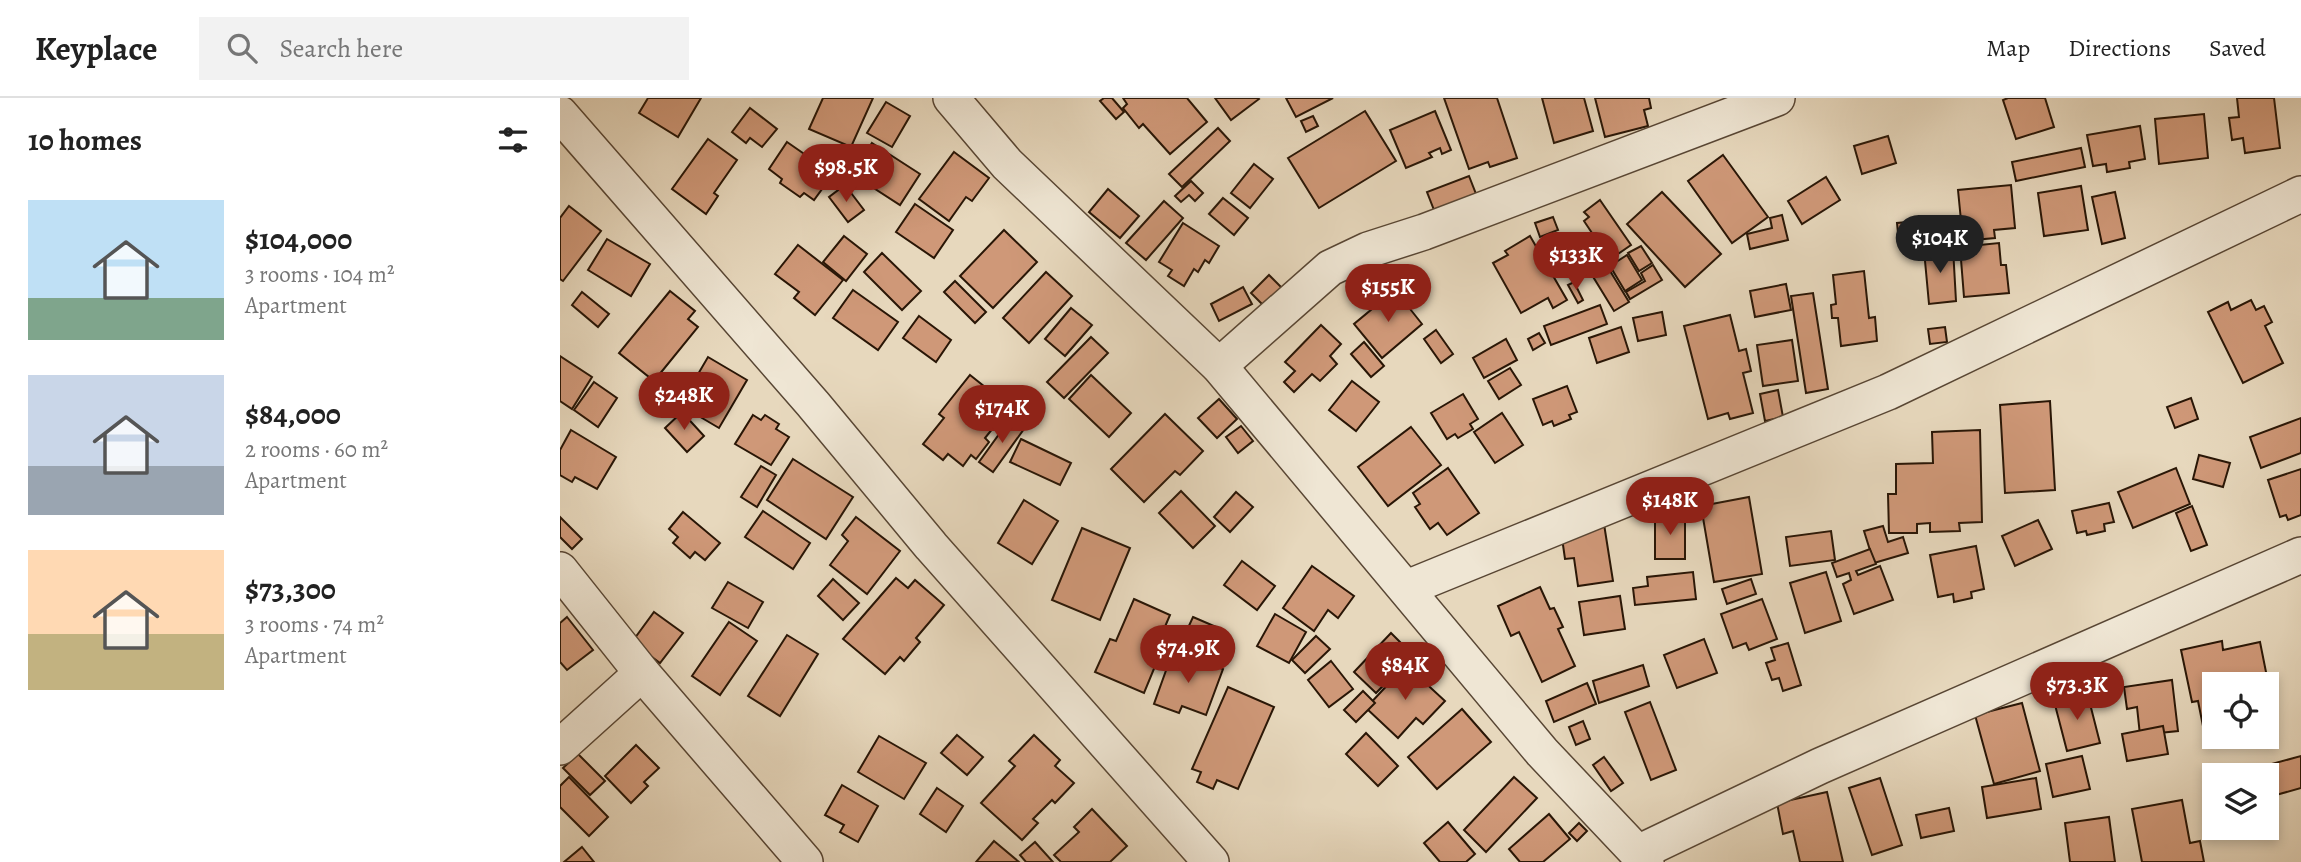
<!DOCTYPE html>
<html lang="en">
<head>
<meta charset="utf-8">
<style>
	body { margin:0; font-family:Alegreya,serif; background:#f2f2f2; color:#222; height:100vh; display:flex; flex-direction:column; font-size:26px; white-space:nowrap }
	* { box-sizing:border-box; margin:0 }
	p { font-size:23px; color:#767676 }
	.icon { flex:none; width:38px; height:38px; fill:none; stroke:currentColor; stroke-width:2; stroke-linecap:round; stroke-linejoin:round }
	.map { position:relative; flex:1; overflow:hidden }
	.side { display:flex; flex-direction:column; background:#fff; width:560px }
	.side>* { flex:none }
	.buttons { position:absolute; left:1642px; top:574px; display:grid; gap:14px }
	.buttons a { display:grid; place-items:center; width:77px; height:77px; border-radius:0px; background:#fff; box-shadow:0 4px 10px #0003; font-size:35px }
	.price { position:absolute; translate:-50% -60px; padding:0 16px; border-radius:24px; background:#8f2418; color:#fff; font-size:23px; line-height:46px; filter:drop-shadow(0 2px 4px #0008) }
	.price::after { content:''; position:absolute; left:50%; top:42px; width:21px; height:16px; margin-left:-10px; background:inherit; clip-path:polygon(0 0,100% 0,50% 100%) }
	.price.selected { background:#222; color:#fff }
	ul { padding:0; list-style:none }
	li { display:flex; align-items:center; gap:21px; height:175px; padding:0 28px }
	li span { display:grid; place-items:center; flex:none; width:196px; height:140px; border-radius:0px; color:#555 }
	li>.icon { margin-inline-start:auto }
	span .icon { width:84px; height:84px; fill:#fffc; stroke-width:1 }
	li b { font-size:30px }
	h2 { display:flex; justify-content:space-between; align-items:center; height:84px; padding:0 28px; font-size:30px }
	header { display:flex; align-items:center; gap:42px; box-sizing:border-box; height:98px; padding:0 35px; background:#fff; border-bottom:2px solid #e0e0e0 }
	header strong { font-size:33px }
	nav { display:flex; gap:38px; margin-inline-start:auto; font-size:24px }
	.search { width:490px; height:63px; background:#f2f2f2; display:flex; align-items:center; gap:18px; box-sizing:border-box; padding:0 24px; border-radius:0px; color:#767676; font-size:26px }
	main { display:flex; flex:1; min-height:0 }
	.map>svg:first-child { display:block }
	.building { fill:#cf9878; stroke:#291606; stroke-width:2 }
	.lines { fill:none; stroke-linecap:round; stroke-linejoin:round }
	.minor-casing { stroke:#584634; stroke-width:38 }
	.minor { stroke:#efe6d4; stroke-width:35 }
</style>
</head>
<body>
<header>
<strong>Keyplace</strong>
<div class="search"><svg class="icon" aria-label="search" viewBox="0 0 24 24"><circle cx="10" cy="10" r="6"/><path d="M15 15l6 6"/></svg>Search here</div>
<nav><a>Map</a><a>Directions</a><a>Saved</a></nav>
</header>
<main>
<section class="side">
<h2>10 homes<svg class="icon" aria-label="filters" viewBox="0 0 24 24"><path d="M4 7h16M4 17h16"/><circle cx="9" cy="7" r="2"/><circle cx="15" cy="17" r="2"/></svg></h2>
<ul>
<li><span style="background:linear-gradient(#bfe0f5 70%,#7fa58c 0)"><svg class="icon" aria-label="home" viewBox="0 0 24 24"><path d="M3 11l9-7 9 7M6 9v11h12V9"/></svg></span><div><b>$104,000</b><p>3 rooms · 104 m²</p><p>Apartment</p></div></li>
<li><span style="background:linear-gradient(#c9d6e8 65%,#9aa5b1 0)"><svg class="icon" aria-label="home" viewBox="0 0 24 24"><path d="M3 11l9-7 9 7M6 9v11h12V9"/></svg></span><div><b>$84,000</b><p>2 rooms · 60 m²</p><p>Apartment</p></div></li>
<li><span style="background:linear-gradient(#ffd9b3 60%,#c2b280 0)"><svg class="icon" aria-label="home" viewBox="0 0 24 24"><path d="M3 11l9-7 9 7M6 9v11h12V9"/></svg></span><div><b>$73,300</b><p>3 rooms · 74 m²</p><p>Apartment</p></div></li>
</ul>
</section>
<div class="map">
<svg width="1741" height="764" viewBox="0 0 1741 764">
	<rect width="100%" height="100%" fill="#e7d8bd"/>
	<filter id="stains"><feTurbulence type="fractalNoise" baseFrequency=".00286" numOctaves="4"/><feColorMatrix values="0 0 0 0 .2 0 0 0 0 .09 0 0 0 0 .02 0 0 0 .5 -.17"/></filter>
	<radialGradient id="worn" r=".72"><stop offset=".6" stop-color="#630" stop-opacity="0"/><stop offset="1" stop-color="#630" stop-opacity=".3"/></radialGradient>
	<g class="building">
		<path d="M88,0H141L118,39L79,15Z"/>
		<path d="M263,0H313L291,49L249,31Z"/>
		<path d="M544,0H552L564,14L556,21L540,3Z"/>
		<path d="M563,0H627L647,24L610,56L583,26L579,30L563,10L567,6Z"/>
		<path d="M655,0H698L699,1L671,22Z"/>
		<path d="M726,0H773L736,19Z"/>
		<path d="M884,0H937L957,60L930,69L928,64L909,71Z"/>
		<path d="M982,0H1024L1033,33L994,45Z"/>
		<path d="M1035,0H1089L1091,10L1084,12L1088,28L1045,39Z"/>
		<path d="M1448,0H1485L1494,29L1456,41L1443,2Z"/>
		<path d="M1677,0H1714L1720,50L1685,55L1683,40L1672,42L1669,20L1679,19Z"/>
		<path d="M326,4L350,18L332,49L307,35Z"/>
		<path d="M190,10L217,31L202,49L190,40L186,45L172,34Z"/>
		<path d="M805,13L836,63L759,110L728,60Z"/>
		<path d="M875,13L891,52L882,56L880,50L869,55L872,59L846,70L830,32Z"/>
		<path d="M1644,16L1648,60L1599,66L1595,21Z"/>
		<path d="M753,18L758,28L746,34L741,23Z"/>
		<path d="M1580,28L1585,61L1569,64L1570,70L1547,74L1546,66L1533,68L1527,37Z"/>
		<path d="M658,30L670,43L622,89L609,76Z"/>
		<path d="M1328,38L1336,65L1302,76L1294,48Z"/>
		<path d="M148,41L177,62L154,95L158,98L146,116L112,91Z"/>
		<path d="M227,44L273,76L254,102L244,95L240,99L220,85L222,81L209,71Z"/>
		<path d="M312,45L360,76L340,107L292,76Z"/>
		<path d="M1521,50L1525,69L1456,83L1452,64Z"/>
		<path d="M394,54L429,80L412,103L406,99L389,123L359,101Z"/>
		<path d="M1163,57L1208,119L1172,145L1128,83Z"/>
		<path d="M694,66L713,81L690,110L671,95Z"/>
		<path d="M909,78L916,96L874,112L867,94Z"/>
		<path d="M1266,79L1280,102L1242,126L1228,103Z"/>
		<path d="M631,83L643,95L635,103L629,97L621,104L615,98Z"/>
		<path d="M285,87L304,112L288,124L269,99Z"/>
		<path d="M1451,87L1455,130L1434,132L1435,140L1403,143L1398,92Z"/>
		<path d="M1521,88L1528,132L1484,138L1478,95Z"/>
		<path d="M548,91L579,118L560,140L529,114Z"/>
		<path d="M1102,94L1161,156L1125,189L1067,126Z"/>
		<path d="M1555,94L1565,140L1542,146L1532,99Z"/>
		<path d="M663,100L688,120L674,137L649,116Z"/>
		<path d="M1040,102L1071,147L1055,158L1041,138L1036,141L1024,123L1029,119L1024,114Z"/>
		<path d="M604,103L623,120L586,162L566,145Z"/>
		<path d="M355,106L393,132L374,160L336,134Z"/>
		<path d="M9,108L41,133L3,183L0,181V120Z"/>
		<path d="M1222,117L1228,142L1190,151L1187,136L1212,130L1210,120Z"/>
		<path d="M993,119L998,132L980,139L975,125Z"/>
		<path d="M1383,121L1385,141L1339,145L1337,125Z"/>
		<path d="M623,125L659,148L649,165L645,162L638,174L634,171L624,188L608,178L612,172L599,164Z"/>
		<path d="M444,132L477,164L433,210L400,178Z"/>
		<path d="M284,138L307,156L286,183L263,164Z"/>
		<path d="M970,138L1007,202L993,210L988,200L961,215L933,165L948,157L945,153Z"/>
		<path d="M47,141L90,166L71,198L28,172Z"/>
		<path d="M1439,145L1441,167H1446L1449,195L1404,199L1400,149Z"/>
		<path d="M238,147L283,182L255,217L234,200L239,194L215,176Z"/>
		<path d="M1081,148L1092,165L1079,173L1068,155Z"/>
		<path d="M1393,150L1396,203L1369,206L1364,152Z"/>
		<path d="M322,155L361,193L342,212L304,174Z"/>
		<path d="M1067,157L1082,182L1065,193L1050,168Z"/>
		<path d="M1093,167L1102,182L1070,201L1066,194L1085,183L1081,175Z"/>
		<path d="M1047,168L1069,204L1054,213L1032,177Z"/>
		<path d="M1304,173L1309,220L1315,219L1317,243L1281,248L1278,220H1272L1271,207L1276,206L1273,177Z"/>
		<path d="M486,174L512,198L469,245L443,220Z"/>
		<path d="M709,177L723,191L705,209L691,195Z"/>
		<path d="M395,183L426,214L415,225L384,194Z"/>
		<path d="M1014,184L1023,202L1018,205L1008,187Z"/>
		<path d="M1226,186L1231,212L1195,219L1190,193Z"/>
		<path d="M683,189L692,206L659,223L651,206Z"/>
		<path d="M293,192L338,224L318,252L273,220Z"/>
		<path d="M835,192L862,226L822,260L794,226Z"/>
		<path d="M110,193L135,213L128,221L138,229L94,283L59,255Z"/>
		<path d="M22,194L49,216L38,229L12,207Z"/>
		<path d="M1253,195L1268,291L1246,295L1231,198Z"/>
		<path d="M1691,202L1696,212L1704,208L1712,224L1705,228L1723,265L1683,285L1648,214L1668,204L1671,212Z"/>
		<path d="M1040,207L1047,226L991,247L984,228Z"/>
		<path d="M511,210L532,227L505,258L485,241Z"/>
		<path d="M1102,214L1106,237L1078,243L1073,220Z"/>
		<path d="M1170,217L1179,253L1186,251L1191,273L1183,275L1193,315L1170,321L1168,315L1148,321L1124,228Z"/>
		<path d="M359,218L391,242L376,264L343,240Z"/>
		<path d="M761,227L781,246L770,258L777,266L760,283L752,276L734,294L724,284L735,273L725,264Z"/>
		<path d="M1061,229L1069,254L1037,265L1029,240Z"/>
		<path d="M1385,229L1387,244L1370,246L1368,231Z"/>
		<path d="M876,232L893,256L881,265L864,241Z"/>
		<path d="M979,235L985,245L973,252L968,241Z"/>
		<path d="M531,239L548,255L504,300L487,284Z"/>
		<path d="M946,241L957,262L924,280L913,260Z"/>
		<path d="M1232,242L1238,283L1203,288L1197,247Z"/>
		<path d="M804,244L824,268L811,279L791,256Z"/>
		<path d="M0,258L32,279L12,311L0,303Z"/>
		<path d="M148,259L187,282L159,330L120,307Z"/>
		<path d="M950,270L961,287L939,301L928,283Z"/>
		<path d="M410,277L450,309L425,340L429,344L416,361L411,357L403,368L388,356L383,362L363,346L384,320L379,316Z"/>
		<path d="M531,277L571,315L549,339L509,301Z"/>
		<path d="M792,283L819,304L796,333L769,312Z"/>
		<path d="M34,284L57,300L38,329L14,312Z"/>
		<path d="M1007,288L1017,314L1009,317L1011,321L994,328L992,323L983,327L973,301Z"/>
		<path d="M1218,292L1223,319L1205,323L1200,296Z"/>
		<path d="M903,296L918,321L910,326L913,331L898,340L895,336L887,341L871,315Z"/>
		<path d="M1631,300L1638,321L1615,330L1607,309Z"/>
		<path d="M659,301L677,321L657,340L638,320Z"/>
		<path d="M1490,303L1495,392L1445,395L1440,307Z"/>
		<path d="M122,314L144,338L127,354L105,330Z"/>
		<path d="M942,315L963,347L935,365L914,334Z"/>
		<path d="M605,316L643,353L620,377L615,373L584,404L551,371Z"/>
		<path d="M193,317L201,322L205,317L219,326L216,331L229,339L211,367L175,346Z"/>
		<path d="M1741,320V355L1701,370L1690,339Z"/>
		<path d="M450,321L464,331L433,374L419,364Z"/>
		<path d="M681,328L693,343L678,355L666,339Z"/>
		<path d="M851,329L881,367L828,408L798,369Z"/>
		<path d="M11,332L56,359L37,391L15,379L12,384L0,377V352Z"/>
		<path d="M1420,332L1422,424L1399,425L1400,433L1370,434V425L1357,426V435H1329L1328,396H1336V366L1373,365L1372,334Z"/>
		<path d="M461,341L511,365L500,387L450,364Z"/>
		<path d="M1639,357L1670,365L1663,389L1633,381Z"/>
		<path d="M233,361L293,399L266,441L207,402Z"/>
		<path d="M201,368L216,377L197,409L181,399Z"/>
		<path d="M888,370L919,415L887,437L878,425L870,431L855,409L860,406L853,395Z"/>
		<path d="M1616,370L1630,406L1573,430L1558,394Z"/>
		<path d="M1741,371V417L1728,422L1726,417L1720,419L1708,382Z"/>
		<path d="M621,393L655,428L633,450L599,415Z"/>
		<path d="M676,394L693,409L670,434L654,419Z"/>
		<path d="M1189,399L1202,476L1154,484L1141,408Z"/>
		<path d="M464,402L498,423L472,466L438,445Z"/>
		<path d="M1549,405L1554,424L1544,426L1545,433L1527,437L1526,433L1517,435L1512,413Z"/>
		<path d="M1632,408L1647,447L1631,453L1616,415Z"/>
		<path d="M203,413L250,445L233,471L185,439Z"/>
		<path d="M123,414L160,445L145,462L135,454L130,460L113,445L118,439L109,431Z"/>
		<rect x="1095" y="417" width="30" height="44"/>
		<path d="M0,419L22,441L12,451L0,439Z"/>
		<path d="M296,419L340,453L307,496L270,467L288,443L282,437Z"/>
		<path d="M1478,422L1492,451L1455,468L1442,438Z"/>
		<path d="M1044,426L1053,483L1018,488L1014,460L1005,461L1001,433Z"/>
		<path d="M1323,428L1328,444L1343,439L1348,455L1314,465L1304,433Z"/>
		<path d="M522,430L570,450L540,522L492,502Z"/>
		<path d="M1271,433L1275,462L1230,468L1226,439Z"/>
		<path d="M1416,448L1424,491L1411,494L1412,500L1394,504L1393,496L1378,499L1370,457Z"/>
		<path d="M1310,451L1316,466L1296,473L1298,477L1320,468L1333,502L1294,516L1283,486L1291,482L1289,475L1277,479L1272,465Z"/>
		<path d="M682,463L715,488L697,512L664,487Z"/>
		<path d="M752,468L794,498L778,520L768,512L754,533L723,510Z"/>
		<path d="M1133,474L1136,501L1075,507L1073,490L1088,488L1087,479Z"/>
		<path d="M1266,474L1281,523L1245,535L1230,485Z"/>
		<path d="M336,480L348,490L355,482L384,507L356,540L360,544L344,563L340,559L325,576L283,541Z"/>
		<path d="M273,481L299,505L283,522L258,498Z"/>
		<path d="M1191,481L1196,496L1167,506L1162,491Z"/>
		<path d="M168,484L203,504L188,530L152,510Z"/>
		<path d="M980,489L990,511L994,510L1003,529L998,531L1015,568L982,584L959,534L951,538L938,508Z"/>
		<path d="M1060,498L1065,531L1024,537L1019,504Z"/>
		<path d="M574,501L610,517L592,559L598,561L584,595L535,574L550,541L556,543Z"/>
		<path d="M1202,501L1217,541L1189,552L1186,545L1173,550L1161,516Z"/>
		<path d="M94,514L123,535L100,565L72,544Z"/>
		<path d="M715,516L746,534L729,565L697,548Z"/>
		<path d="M7,519L33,552L7,572L0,564V525Z"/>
		<path d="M633,519L661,531L656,544L627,532Z"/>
		<path d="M169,524L197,543L160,597L132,578Z"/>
		<path d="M831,535L853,557L816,595L794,574Z"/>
		<path d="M227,537L258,556L220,618L188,598Z"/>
		<path d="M756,538L770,551L745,575L732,562Z"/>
		<path d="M1144,541L1157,575L1117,590L1104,557Z"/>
		<path d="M1662,543L1663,552L1700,544L1707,579L1679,586H1654V639H1692V642L1661,649L1659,640L1646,643L1638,603L1632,604L1621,552Z"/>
		<path d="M1228,545L1241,587L1223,593L1219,580L1212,582L1206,565L1215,562L1211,550Z"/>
		<path d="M613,553L663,571L646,617L622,608L619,615L594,606Z"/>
		<path d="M771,563L793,591L769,609L748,582Z"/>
		<path d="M846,567L885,603L863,626L856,620L838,640L806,610Z"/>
		<path d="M1083,567L1089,588L1039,605L1033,583Z"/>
		<path d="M1612,582L1618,633L1580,637L1577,609L1567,611L1564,589Z"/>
		<path d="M1027,585L1036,606L994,624L986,603Z"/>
		<path d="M668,589L714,609L678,691L657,682L653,691L637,684L641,674L632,671Z"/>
		<path d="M803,593L815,605L796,624L784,612Z"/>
		<path d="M1527,594L1540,645L1507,653L1494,603Z"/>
		<path d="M1090,604L1116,672L1091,682L1065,614Z"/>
		<path d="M1462,605L1480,673L1434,686L1415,617Z"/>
		<path d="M902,611L931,644L877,691L848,659Z"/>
		<path d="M1023,623L1030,641L1016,647L1009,629Z"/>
		<path d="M1603,628L1608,656L1567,663L1562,636Z"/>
		<path d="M806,635L838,668L818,688L786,656Z"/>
		<path d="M397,637L423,659L407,677L381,655Z"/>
		<path d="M474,637L500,662L495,668L514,685L495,705L492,702L473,721L478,725L462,742L421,705L455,668L449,663Z"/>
		<path d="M319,638L366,665L344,701L298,674Z"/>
		<path d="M76,647L99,670L84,684L88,688L71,705L45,678Z"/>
		<path d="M18,656L45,683L30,697L3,670Z"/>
		<path d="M1522,658L1530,691L1493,699L1486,666Z"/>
		<path d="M1741,658V690L1716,697L1708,667Z"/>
		<path d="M1044,659L1063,685L1051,693L1033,667Z"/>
		<path d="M9,679L48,719L29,738L0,709V688Z"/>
		<path d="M954,679L977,700L926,754L904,732Z"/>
		<path d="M1320,680L1342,747L1312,757L1289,690Z"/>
		<path d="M1476,680L1481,711L1427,720L1422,689Z"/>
		<path d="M1654,681V704L1649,705L1645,682Z"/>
		<path d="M282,687L318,708L298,744L280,734L284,727L265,717Z"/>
		<path d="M377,690L403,708L386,734L360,716Z"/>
		<path d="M1267,694L1283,764H1240L1233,733L1223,736L1217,705Z"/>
		<path d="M1622,702L1630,745L1640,743L1644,764H1582L1572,711Z"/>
		<path d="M1389,710L1394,733L1361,740L1356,717Z"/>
		<path d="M532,711L567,748L550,764H501L494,757L519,734L514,729Z"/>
		<path d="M989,716L1010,741L983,764H960L949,751Z"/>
		<path d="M1549,719L1555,764H1510L1505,725Z"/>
		<path d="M888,724L915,756L906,764H880L864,745Z"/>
		<path d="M1019,725L1027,733L1017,743L1009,735Z"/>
		<path d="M434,743L459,764H416Z"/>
		<path d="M475,744L493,764H466L460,757Z"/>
		<path d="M22,749L34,764H4Z"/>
	</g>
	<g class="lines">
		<defs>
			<g id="minor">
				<path d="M391,0L447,66L659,268L982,654L1086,764"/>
				<path d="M0,16L253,306L371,448L651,764"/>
				<path d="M659,268L770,170L808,152L864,134L1217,0"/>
				<path d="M0,472L82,575L245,764"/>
				<path d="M847,490L1328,294L1741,96"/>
				<path d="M0,649L82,575"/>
				<path d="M1078,755L1260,668L1741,457"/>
			</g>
		</defs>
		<use href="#minor" class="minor-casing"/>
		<use href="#minor" class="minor"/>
	</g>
	<rect width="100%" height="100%" filter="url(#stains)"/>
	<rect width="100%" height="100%" fill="url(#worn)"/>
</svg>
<div class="buttons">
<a><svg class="icon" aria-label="locate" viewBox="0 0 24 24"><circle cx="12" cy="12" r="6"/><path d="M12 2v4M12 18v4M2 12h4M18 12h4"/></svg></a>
<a><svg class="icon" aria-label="layers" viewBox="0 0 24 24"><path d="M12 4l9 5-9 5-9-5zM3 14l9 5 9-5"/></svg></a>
</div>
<b class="price" style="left:286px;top:106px">$98.5K</b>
<b class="price selected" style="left:1380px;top:177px">$104K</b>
<b class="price" style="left:1016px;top:194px">$133K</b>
<b class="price" style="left:828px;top:226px">$155K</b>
<b class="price" style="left:124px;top:334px">$248K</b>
<b class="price" style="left:442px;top:347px">$174K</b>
<b class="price" style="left:1110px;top:439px">$148K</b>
<b class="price" style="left:628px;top:587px">$74.9K</b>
<b class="price" style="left:845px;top:604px">$84K</b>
<b class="price" style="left:1517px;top:624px">$73.3K</b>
</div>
</main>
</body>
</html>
